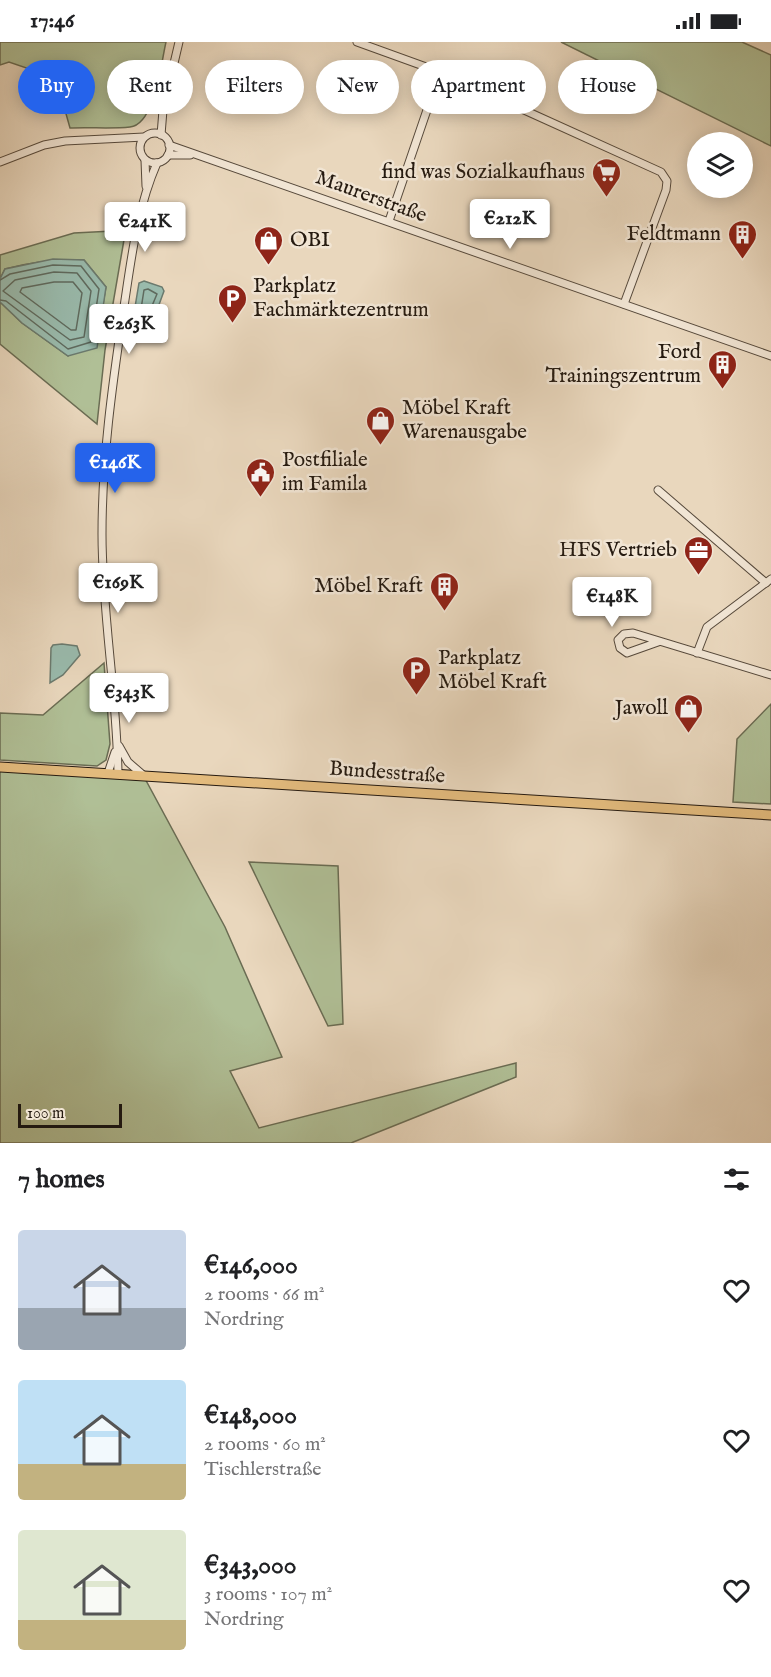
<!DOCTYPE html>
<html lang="en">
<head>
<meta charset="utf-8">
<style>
	body { margin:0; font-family:"IM FELL English",serif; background:#f2f2f2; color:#202124; height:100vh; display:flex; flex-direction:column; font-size:22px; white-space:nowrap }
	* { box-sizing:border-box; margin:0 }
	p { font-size:20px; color:#757577 }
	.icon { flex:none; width:33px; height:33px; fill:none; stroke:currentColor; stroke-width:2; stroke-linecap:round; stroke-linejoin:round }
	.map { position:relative; height:1101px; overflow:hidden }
	.drawer { display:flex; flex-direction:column; background:#fff; flex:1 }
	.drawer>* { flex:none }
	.guide { position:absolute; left:18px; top:18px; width:735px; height:54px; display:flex; gap:12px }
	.tools { position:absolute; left:687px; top:90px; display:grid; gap:12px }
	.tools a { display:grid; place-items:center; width:66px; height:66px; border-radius:50%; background:#fff; box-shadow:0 3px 15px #0003; font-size:30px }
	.scale { position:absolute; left:18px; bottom:15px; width:104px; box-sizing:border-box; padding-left:6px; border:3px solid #251a10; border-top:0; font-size:16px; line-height:21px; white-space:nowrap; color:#251a10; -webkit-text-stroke:4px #f1e5d4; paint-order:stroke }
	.price { position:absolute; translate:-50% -51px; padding:0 14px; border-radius:6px; background:#fff; color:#222; font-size:20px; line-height:39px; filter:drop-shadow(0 2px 3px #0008) }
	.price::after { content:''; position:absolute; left:50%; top:36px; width:18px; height:14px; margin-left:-9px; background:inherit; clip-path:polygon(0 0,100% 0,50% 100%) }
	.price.selected { background:#2563eb; color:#fff }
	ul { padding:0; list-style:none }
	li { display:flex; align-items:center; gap:18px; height:150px; padding:0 18px }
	li span { display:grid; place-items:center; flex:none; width:168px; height:120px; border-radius:6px; color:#555 }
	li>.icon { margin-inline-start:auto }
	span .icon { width:72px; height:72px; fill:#fffc; stroke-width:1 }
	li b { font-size:26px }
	h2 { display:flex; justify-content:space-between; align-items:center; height:72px; padding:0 18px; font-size:26px }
	.pill { padding:0 21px; border-radius:27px; background:#fff; box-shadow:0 3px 15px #0003; font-size:21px; line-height:54px }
	.pill.selected { background:#2563eb; color:#fff }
	.status { display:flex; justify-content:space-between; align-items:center; height:42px; padding:0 30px; background:#fff; direction:ltr }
	.status svg { height:16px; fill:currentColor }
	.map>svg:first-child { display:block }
	.green { fill:#b0bf96; stroke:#6a6c53; stroke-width:1.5 }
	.water { fill:#99baac; stroke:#6b7a6e; stroke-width:1.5 }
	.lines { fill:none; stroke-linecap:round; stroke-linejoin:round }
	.shore { stroke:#5f6a5e; stroke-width:1.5 }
	.minor-casing { stroke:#56493b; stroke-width:9 }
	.major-casing { stroke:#251a10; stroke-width:11 }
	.minor { stroke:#f1e5d4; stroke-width:7 }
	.major { stroke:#e4bc7e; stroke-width:9 }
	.labels { text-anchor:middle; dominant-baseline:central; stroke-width:5; stroke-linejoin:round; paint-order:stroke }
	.poi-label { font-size:21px; fill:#251a10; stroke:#f1e5d4; text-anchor:end }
	.street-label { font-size:21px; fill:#251a10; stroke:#f1e5d4 }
</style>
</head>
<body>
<div class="status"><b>17:46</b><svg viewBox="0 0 49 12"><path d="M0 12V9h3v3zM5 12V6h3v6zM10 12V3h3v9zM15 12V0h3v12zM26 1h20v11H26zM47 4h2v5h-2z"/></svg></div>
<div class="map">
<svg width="771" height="1101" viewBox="0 0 771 1101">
	<rect width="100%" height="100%" fill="#e9d7bd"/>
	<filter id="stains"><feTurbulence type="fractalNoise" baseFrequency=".00333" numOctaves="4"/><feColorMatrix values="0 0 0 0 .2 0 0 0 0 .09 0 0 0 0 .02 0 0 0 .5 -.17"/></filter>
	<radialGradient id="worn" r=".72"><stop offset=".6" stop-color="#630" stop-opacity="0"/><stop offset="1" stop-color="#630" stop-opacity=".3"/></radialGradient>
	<g class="green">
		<path d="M0,0H166C161,21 155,82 130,85C111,87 90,85 70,86L56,36L9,20L0,23Z"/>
		<path d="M561,0H742L771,13V104Z"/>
		<path d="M113,189L125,192L105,308L97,382L0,302V260L22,281L68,314L103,262L106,245L84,218C56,217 32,220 5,227L0,237V213L74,191Z"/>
		<path d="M104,621L110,702L106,718L97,724L0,718V671L43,673Z"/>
		<path d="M771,662V762L733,760L737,697Z"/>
		<path d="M0,725L143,733L225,885L282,1015L230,1029L259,1086L516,1021V1035L351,1101H0Z"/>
		<path d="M249,820L338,824L343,982L328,984Z"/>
	</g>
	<g class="water">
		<path d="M53,217L84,218L106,245L97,306L68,314L22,281L0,260V237L5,227Z"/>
		<path d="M144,239L162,245L164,249L153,279L134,271L139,241Z"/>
		<path d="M62,602L77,604L80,613L63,633L50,641L51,606L53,603Z"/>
	</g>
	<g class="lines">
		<g class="shore">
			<path d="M54,230L77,231L91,249L84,295L70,298L3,249L15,238Z"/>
			<path d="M0,238L10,232L53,223L81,224L99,247L91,300L68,307L6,259L0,258"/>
			<path d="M54,240H73L82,251L76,288H71L20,250L22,246Z"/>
			<path d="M148,247L157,252L149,271L141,267L144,248Z"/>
		</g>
		<defs>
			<g id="minor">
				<path d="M357,0L440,30"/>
				<circle cx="155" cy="106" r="15"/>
				<path d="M161,93L163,68L179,0"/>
				<path d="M169,103L771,314"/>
				<path d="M168,113H190"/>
				<path d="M145,118L146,144"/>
				<path d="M0,120L44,103L65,99L144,95"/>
				<path d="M389,179L440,30L661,130L667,139L666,148L624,262"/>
				<path d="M658,448L766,541"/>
				<path d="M658,600L627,611L620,606L618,598L624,592L633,591L771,633"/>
				<path d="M697,611L707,585L771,537"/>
				<path d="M119,704L128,720L143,733"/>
				<path d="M108,731L115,710"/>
				<path d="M118,732C117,651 102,572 102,492C102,417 112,345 123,271C131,220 136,169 157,121"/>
			</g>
			<path id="major" d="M0,725L771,773"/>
		</defs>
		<use href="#minor" class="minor-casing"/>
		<use href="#major" class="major-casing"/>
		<use href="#minor" class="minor"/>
		<use href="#major" class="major"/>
	</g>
	<defs>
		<symbol id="supermarket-pin" viewBox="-11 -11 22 30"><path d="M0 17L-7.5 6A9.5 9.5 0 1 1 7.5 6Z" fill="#8f2418" stroke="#f1e5d4"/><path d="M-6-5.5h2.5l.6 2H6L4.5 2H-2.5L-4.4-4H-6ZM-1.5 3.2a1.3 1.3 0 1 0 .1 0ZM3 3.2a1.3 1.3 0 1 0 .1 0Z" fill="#fff"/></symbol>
		<symbol id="building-pin" viewBox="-11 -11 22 30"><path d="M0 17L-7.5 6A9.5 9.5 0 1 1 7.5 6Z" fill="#8f2418" stroke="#f1e5d4"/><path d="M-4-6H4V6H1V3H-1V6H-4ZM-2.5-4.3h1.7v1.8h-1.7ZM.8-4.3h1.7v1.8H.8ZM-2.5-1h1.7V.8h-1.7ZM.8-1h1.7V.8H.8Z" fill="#fff"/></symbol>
		<symbol id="shop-pin" viewBox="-11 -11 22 30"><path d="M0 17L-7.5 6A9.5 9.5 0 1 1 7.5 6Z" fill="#8f2418" stroke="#f1e5d4"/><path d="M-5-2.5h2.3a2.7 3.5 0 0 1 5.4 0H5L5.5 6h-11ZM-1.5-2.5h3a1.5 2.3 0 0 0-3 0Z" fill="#fff"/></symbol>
		<symbol id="parking-pin" viewBox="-11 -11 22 30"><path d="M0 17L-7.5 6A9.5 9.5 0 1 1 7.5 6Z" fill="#8f2418" stroke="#f1e5d4"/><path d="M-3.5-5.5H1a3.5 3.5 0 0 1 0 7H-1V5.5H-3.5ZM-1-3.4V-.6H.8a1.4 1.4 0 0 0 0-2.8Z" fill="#fff"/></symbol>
		<symbol id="civic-pin" viewBox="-11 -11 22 30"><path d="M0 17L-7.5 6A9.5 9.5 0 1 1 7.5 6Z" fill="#8f2418" stroke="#f1e5d4"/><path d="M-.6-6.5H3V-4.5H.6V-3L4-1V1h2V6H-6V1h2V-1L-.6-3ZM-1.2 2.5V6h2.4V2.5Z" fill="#fff"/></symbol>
		<symbol id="office-pin" viewBox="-11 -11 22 30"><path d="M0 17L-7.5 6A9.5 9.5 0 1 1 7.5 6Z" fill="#8f2418" stroke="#f1e5d4"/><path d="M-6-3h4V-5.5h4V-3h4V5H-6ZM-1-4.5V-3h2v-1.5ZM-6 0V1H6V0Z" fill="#fff"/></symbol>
	</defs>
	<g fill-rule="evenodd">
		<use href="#supermarket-pin" x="590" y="114" width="33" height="45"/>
		<use href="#building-pin" x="726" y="176" width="33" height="45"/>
		<use href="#shop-pin" x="252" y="182" width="33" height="45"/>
		<use href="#parking-pin" x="216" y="240" width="33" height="45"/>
		<use href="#building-pin" x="706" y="306" width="33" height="45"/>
		<use href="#shop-pin" x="364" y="362" width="33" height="45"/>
		<use href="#civic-pin" x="244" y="414" width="33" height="45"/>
		<use href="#office-pin" x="682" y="492" width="33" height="45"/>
		<use href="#building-pin" x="428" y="528" width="33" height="45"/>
		<use href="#parking-pin" x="400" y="612" width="33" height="45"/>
		<use href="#shop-pin" x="672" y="650" width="33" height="45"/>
	</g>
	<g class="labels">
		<g class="poi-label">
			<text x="585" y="130">find was Sozialkaufhaus</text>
			<text x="721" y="192">Feldtmann</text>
			<text x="290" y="198" text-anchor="start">OBI</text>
			<text x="253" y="244" text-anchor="start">Parkplatz<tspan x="253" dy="24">Fachmärktezentrum</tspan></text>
			<text x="701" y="310">Ford<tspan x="701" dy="24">Trainingszentrum</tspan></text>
			<text x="402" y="366" text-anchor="start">Möbel Kraft<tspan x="402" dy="24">Warenausgabe</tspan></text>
			<text x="282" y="418" text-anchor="start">Postfiliale<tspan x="282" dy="24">im Famila</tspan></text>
			<text x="677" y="508">HFS Vertrieb</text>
			<text x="423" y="544">Möbel Kraft</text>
			<text x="438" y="616" text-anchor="start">Parkplatz<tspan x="438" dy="24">Möbel Kraft</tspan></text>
			<text x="668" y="666">Jawoll</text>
		</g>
		<g class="street-label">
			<text transform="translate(371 155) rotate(20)">Maurerstraße</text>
			<text transform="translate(387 731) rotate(4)">Bundesstraße</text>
		</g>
	</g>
	<rect width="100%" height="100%" filter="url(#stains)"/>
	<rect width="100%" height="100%" fill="url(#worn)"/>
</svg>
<div class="tools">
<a><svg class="icon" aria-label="layers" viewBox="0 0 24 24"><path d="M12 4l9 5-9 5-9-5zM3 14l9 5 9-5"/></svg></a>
</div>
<div class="scale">100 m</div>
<b class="price" style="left:510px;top:208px">€212K</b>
<b class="price" style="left:145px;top:211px">€241K</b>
<b class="price" style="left:129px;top:313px">€263K</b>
<b class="price selected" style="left:115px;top:452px">€146K</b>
<b class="price" style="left:118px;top:572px">€169K</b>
<b class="price" style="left:612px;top:586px">€148K</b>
<b class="price" style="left:129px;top:682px">€343K</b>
<div class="guide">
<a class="pill selected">Buy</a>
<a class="pill">Rent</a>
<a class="pill">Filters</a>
<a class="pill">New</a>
<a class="pill">Apartment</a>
<a class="pill">House</a>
</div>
</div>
<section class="drawer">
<h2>7 homes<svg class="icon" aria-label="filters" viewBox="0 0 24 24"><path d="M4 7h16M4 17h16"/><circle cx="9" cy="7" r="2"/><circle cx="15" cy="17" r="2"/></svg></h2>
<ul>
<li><span style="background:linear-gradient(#c9d6e8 65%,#9aa5b1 0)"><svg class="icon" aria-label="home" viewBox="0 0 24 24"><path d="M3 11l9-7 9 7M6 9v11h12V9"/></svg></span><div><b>€146,000</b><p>2 rooms · 66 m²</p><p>Nordring</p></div><svg class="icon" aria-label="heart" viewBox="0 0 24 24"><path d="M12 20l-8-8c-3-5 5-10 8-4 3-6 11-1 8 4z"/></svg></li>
<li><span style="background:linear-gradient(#bfe0f5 70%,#c2b280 0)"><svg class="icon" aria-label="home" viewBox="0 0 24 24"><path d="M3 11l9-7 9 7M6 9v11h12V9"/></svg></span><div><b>€148,000</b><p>2 rooms · 60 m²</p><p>Tischlerstraße</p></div><svg class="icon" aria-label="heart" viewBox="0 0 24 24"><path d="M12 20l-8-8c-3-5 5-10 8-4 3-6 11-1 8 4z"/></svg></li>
<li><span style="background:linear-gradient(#dfe7d0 75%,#c2b280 0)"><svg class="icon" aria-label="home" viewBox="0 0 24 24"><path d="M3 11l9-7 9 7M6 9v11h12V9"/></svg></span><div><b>€343,000</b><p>3 rooms · 107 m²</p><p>Nordring</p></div><svg class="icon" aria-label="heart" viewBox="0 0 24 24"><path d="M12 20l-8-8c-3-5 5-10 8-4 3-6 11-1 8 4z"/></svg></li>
</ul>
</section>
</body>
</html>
